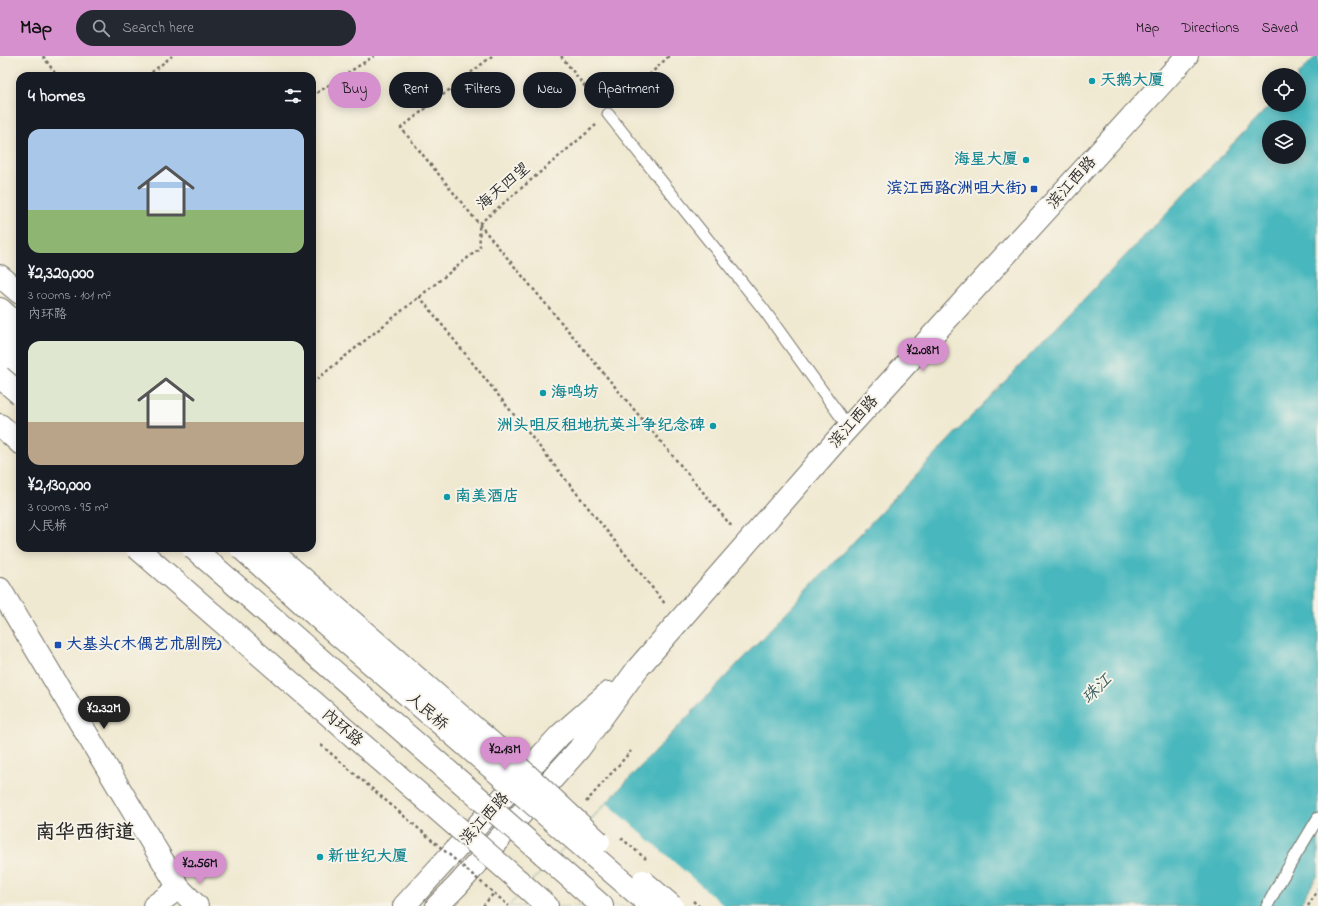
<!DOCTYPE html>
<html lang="en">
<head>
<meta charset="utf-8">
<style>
	body { margin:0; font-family:"Indie Flower","LXGW WenKai TC",sans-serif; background:#242831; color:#f1f3f6; height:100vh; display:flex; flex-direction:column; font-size:15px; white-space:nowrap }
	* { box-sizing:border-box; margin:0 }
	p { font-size:13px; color:#9ea1a6 }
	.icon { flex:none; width:22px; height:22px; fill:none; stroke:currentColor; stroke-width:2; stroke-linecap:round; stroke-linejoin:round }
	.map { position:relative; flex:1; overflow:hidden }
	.sheet { position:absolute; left:16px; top:16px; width:300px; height:480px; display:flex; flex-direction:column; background:#171b24; border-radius:12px; box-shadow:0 2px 10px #0003 }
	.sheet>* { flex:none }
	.hud { position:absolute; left:328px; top:16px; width:380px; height:36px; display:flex; gap:8px }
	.tools { position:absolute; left:1262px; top:12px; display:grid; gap:8px }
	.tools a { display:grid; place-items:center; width:44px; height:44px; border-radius:50%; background:#171b24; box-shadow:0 2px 10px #0003; font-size:20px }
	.price { position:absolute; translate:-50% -34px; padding:0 9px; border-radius:14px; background:#d690ce; color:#111; font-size:13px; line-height:26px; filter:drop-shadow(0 1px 2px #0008) }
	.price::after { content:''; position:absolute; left:50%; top:24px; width:12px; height:9px; margin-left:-6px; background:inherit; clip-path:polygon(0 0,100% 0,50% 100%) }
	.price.selected { background:#222; color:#fff }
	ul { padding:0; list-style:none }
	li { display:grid; align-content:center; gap:8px; height:212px; padding:0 12px }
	li span { display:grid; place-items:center; height:124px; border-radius:12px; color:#555 }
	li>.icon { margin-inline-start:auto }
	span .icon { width:72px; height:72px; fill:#fffc; stroke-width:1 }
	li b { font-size:17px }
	h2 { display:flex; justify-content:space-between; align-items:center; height:48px; padding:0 12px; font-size:17px }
	.tag { padding:0 14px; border-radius:18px; background:#171b24; box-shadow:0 2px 10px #0003; font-size:14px; line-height:36px }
	.tag.selected { background:#d690ce; color:#111 }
	header { display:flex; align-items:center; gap:24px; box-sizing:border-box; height:56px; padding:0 20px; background:#d690ce; color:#111 }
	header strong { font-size:19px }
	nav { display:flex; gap:22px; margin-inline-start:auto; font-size:14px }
	.search { width:280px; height:36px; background:#242831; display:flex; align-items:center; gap:10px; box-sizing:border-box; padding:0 14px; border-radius:22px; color:#9ea1a6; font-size:15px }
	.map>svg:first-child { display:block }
	.water { fill:#48b8be; stroke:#3a7274; fill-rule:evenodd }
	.pier { fill:#f0e9d1 }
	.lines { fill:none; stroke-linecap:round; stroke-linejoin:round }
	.lane-casing { stroke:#706e65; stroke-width:13 }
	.secondary-casing { stroke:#706e65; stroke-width:24 }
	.primary-casing { stroke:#706e65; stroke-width:24 }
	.highway-casing { stroke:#706e65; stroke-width:24 }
	.path { stroke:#706e65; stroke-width:2.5; stroke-dasharray:3 3; stroke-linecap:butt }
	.lane { stroke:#fff; stroke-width:11 }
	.secondary { stroke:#fff; stroke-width:22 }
	.primary { stroke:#fff; stroke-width:22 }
	.highway { stroke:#fff; stroke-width:22 }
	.primary-bridge-casing { stroke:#706e65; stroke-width:24; stroke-linecap:butt }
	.highway-bridge-casing { stroke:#706e65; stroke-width:24; stroke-linecap:butt }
	.path-bridge { stroke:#706e65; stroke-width:2.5; stroke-dasharray:3 3; stroke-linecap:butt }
	.primary-bridge { stroke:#fff; stroke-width:22 }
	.highway-bridge { stroke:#fff; stroke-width:22 }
	.culture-dot { fill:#0f9aa8; stroke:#f7f3e8; stroke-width:1.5 }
	.transit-dot { fill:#1a4fb4; stroke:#f7f3e8; stroke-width:1.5 }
	.labels { text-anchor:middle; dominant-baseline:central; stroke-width:4; stroke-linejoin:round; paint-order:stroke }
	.culture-label { font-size:16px; font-weight:bold; fill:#0d838f; stroke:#f7f3e8; text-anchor:start }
	.street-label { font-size:16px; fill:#2b2b2b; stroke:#f7f3e8 }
	.transit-label { font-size:16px; font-weight:bold; fill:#164399; stroke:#f7f3e8; text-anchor:end }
	.water-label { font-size:17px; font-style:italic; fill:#355c5e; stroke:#f7f3e8 }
	.district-label { font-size:20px; font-weight:bold; fill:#2b2b2b; stroke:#f7f3e8 }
</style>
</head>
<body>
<header>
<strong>Map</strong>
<div class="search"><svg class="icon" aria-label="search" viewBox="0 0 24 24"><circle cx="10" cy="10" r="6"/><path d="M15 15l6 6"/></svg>Search here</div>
<nav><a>Map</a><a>Directions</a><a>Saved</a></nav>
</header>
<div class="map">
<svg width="1318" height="850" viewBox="0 0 1318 850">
	<rect width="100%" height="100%" fill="#f7f3e8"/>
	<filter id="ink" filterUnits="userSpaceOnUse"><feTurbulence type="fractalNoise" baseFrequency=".025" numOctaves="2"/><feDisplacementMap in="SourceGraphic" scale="8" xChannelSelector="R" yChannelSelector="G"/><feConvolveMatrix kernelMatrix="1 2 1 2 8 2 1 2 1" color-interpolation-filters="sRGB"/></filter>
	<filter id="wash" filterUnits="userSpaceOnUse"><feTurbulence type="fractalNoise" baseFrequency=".012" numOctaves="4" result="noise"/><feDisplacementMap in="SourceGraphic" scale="16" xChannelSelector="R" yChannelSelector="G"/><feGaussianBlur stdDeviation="0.9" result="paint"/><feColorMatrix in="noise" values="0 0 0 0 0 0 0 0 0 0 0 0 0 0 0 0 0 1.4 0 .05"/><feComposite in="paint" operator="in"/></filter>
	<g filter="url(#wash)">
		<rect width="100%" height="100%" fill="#f0e9d1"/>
		<path class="water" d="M1316,0H1318V819L1299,850H509L964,368L1270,49H1299L1298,19ZM1269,71H1299V101H1269Z"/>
		<path class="pier" d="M607,747L724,850H509Z"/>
	</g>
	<g filter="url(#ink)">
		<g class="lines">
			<defs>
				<g id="lane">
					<path d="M608,58L764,254L849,372"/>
					<path d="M1267,850L1282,822L1318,762"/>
				</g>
				<g id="secondary">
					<path d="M0,220L20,237"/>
					<path d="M0,301L20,319"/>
					<path d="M0,533L179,832L197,850"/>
					<path d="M154,850L179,832"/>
					<path d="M404,850L560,679L608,637"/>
					<path d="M437,850L457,830L579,693L638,612L836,385L1187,0"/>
				</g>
				<g id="primary">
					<path d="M0,253L20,271"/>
					<path d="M0,276L20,295"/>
				</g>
				<g id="highway">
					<path d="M0,369L20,387"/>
					<path d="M543,798L602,850"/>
					<path d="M518,824L547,850"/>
				</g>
			</defs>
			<use href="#lane" class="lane-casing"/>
			<use href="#secondary" class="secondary-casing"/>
			<use href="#primary" class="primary-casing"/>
			<use href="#highway" class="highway-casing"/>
			<g class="path">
				<path d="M43,0L57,20"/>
				<path d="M492,0L401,72L479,168L733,472"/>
				<path d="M561,0L597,46"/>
				<path d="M147,20L172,0"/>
				<path d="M312,40L374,0"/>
				<path d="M619,48L669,0"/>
				<path d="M419,240L666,549"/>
				<path d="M312,327L480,192L479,168L596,69"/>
				<path d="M586,746L631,695"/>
				<path d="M483,850L494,837"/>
				<path d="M1308,850L1318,834"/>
			</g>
			<use href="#lane" class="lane"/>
			<use href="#secondary" class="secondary"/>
			<use href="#primary" class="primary"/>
			<use href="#highway" class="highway"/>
			<defs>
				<g id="primary-bridge">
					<path d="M241,492L323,566L651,850"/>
					<path d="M268,492L508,701L599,786"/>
					<path d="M643,825L672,850"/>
				</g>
				<g id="highway-bridge">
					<path d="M0,321L20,338"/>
					<path d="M137,492L518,824"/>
					<path d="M193,492L543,798"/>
				</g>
			</defs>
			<use href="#primary-bridge" class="primary-bridge-casing"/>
			<use href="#highway-bridge" class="highway-bridge-casing"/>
			<g class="path-bridge">
				<path d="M321,689L509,850"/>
				<path d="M621,782L646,803"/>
				<path d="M693,845L699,850"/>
			</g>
			<use href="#primary-bridge" class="primary-bridge"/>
			<use href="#highway-bridge" class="highway-bridge"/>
		</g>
	</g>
	<g class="culture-dot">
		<circle cx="1092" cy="25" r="4"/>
		<circle cx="1026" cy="104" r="4"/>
		<circle cx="543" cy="337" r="4"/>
		<circle cx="713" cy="370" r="4"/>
		<circle cx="447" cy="441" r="4"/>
		<circle cx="320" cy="801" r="4"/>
	</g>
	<g class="transit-dot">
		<rect x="1030" y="129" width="8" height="8" rx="2"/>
		<rect x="54" y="585" width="8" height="8" rx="2"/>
	</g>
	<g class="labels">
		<g class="culture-label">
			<text x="1100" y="25">天鹅大厦</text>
			<text x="1018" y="104" text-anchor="end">海星大厦</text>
			<text x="551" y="337">海鸣坊</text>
			<text x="705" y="370" text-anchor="end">洲头咀反租地抗英斗争纪念碑</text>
			<text x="455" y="441">南美酒店</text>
			<text x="328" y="801">新世纪大厦</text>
		</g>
		<g class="street-label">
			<text transform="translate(1072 127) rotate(-48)">滨江西路</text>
			<text transform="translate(504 131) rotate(-40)">海天四望</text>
			<text transform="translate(854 366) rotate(-48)">滨江西路</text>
			<text transform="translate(427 656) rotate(41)">人民桥</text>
			<text transform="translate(342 672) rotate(41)">内环路</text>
			<text transform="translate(485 763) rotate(-48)">滨江西路</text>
		</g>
		<g class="transit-label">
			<text x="1026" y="133">滨江西路(洲咀大街)</text>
			<text x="66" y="589" text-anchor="start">大基头(木偶艺术剧院)</text>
		</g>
		<g class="water-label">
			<text transform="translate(1097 633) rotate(-44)">珠江</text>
		</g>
		<g class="district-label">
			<text x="85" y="777">南华西街道</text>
		</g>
	</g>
</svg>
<div class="tools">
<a><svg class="icon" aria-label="locate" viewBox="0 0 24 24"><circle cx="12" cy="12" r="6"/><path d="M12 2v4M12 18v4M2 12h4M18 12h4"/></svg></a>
<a><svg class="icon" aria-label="layers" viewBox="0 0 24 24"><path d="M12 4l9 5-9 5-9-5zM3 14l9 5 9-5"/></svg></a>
</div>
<b class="price" style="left:923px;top:316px">¥2.08M</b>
<b class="price selected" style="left:104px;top:674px">¥2.32M</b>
<b class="price" style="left:505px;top:715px">¥2.13M</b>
<b class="price" style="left:200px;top:829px">¥2.56M</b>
<div class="hud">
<a class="tag selected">Buy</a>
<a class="tag">Rent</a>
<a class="tag">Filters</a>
<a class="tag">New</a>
<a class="tag">Apartment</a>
</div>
<section class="sheet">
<h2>4 homes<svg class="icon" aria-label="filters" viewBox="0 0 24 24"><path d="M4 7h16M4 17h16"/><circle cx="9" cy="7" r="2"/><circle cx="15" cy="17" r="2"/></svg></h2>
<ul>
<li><span style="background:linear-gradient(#a9c7e8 65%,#8fb573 0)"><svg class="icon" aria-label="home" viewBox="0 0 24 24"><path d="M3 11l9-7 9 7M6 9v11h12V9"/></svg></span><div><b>¥2,320,000</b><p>3 rooms · 101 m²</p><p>内环路</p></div></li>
<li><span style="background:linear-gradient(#dfe7d0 65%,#b9a48a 0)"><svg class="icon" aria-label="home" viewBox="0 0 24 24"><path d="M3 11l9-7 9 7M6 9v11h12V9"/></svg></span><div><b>¥2,130,000</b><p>3 rooms · 95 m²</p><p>人民桥</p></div></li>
</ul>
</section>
</div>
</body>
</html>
